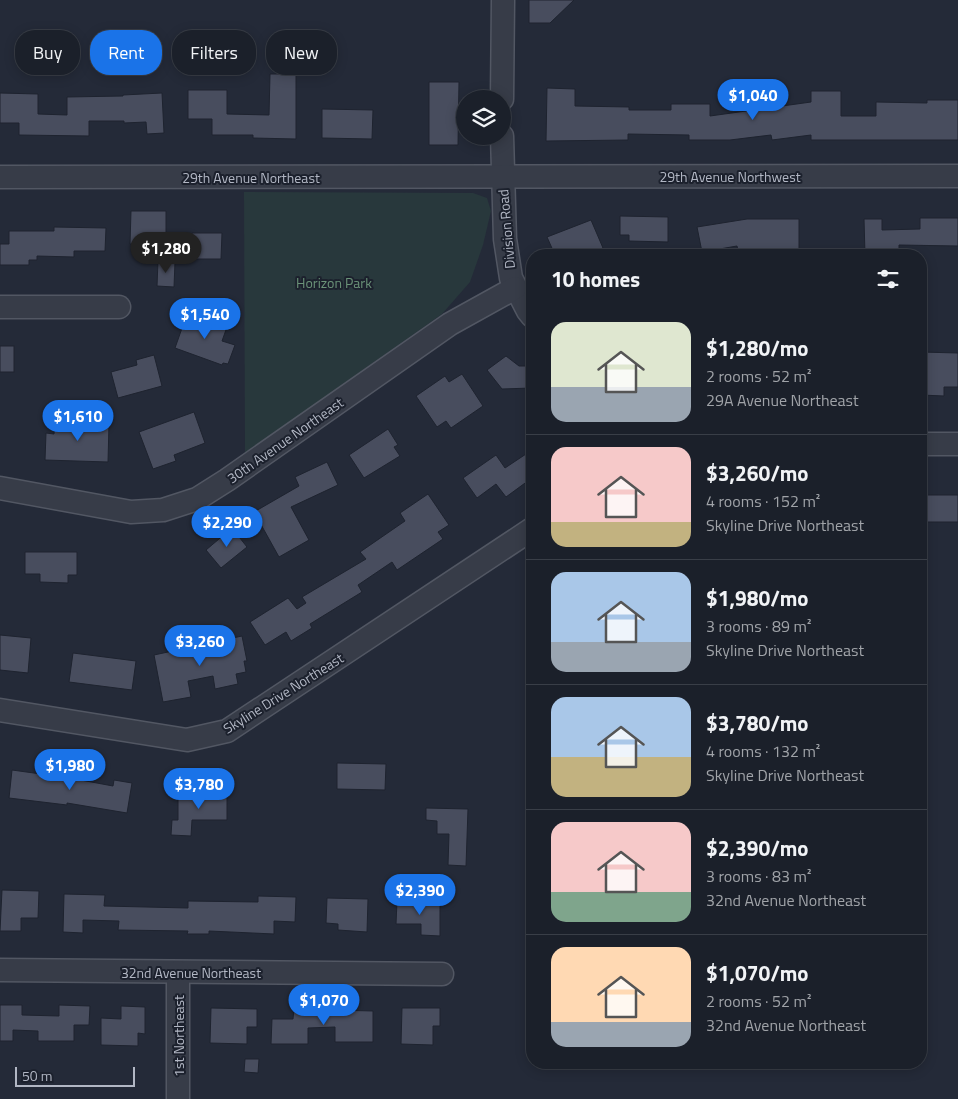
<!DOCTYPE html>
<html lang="en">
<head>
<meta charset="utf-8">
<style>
	body { margin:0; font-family:"Titillium Web",sans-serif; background:#242832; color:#f1f3f6; height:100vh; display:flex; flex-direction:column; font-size:19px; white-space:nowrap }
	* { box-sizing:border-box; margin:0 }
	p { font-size:16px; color:#a0a3a8 }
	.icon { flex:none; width:28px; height:28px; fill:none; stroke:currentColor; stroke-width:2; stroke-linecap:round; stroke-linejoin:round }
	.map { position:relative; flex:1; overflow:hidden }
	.side { position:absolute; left:526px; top:249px; width:401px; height:820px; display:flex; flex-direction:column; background:#1b202a; border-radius:20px; box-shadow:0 2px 12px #0003,0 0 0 1px #393e47 }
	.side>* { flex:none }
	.banner { position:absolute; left:15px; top:30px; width:436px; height:45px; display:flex; gap:10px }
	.tools { position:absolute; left:456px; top:90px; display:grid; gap:10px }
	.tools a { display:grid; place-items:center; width:55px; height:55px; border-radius:50%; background:#1b202a; box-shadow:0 2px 12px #0003,0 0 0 1px #393e47; font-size:25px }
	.scale { position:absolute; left:15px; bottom:12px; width:120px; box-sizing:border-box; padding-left:5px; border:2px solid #b2b7c4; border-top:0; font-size:14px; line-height:18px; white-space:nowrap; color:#b2b7c4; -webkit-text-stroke:4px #1c212d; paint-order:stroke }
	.price { position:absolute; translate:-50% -42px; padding:0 11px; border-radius:18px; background:#1a73e8; color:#fff; font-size:16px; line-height:32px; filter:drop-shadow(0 1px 2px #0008) }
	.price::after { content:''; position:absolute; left:50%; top:30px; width:15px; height:11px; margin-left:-8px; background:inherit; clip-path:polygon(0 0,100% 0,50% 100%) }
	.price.selected { background:#222; color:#fff }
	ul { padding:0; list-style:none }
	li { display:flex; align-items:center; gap:15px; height:125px; padding:0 25px }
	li+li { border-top:1px solid #393e47 }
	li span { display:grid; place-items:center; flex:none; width:140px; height:100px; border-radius:15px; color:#555 }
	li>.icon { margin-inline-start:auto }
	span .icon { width:60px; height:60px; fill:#fffc; stroke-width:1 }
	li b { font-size:21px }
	h2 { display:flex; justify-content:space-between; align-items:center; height:60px; padding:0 25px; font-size:21px }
	.tag { padding:0 18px; border-radius:20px; background:#1b202a; box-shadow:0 2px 12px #0003,0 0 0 1px #393e47; font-size:18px; line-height:45px }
	.tag.selected { background:#1a73e8; color:#fff }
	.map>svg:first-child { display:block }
	.green { fill:#28383c }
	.building { fill:#484d5e; stroke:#1e232f }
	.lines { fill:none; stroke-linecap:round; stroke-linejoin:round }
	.minor-casing { stroke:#525763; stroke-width:25 }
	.minor { stroke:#373c48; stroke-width:22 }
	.labels { text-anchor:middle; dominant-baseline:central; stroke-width:4; stroke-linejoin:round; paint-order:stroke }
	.street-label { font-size:14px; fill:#b2b7c4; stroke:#1c212d }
	.park-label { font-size:14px; fill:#6b9379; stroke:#1c212d }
</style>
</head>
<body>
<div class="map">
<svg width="958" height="1099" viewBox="0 0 958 1099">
	<rect width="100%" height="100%" fill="#242a38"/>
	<path class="green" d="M244,192L473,193L487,198L491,211L483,245L470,282L442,314L245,454Z"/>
	<g class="building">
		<path d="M529,0H574L550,23H529Z"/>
		<path d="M270,74H296V139L253,138V135H212V119H188V90H227V114L269,115Z"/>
		<path d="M429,82H459L458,145H429Z"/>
		<path d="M547,88L575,89V106L629,107V110H671V104H710V116L811,102V91H841V116H876V102L927,103V100H958V140H811V135L772,140L771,135L730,140H689V135L628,134V140L546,141Z"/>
		<path d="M0,93L38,94V114L67,115V97L123,96V95L162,93L164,133L147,134L146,122L124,123V121H89V136L19,135V123H0Z"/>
		<path d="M322,109L373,110L372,139L322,138Z"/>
		<path d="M131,211H166V245L130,244Z"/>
		<path d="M620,216L668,217V242L629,241V235H620Z"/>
		<path d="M920,218H958V246L899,245V255H865L864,219H882V230L920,229Z"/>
		<path d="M747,219H799V252L751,251L752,255H739L737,246L702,252L697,227Z"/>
		<path d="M591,220L603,248L585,255H555L547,237Z"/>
		<path d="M54,227L106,228L105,251H74V257L37,256V260H29V265H0V244H9V231H54Z"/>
		<path d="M192,233H222L221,259H191Z"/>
		<path d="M158,261L175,262L174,287L157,286Z"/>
		<path d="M187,314L227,327L222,341L235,345L228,364L223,363L222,365L175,348Z"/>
		<rect x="0" y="346" width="14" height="26"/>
		<path d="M921,352L958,353V387H944V396L921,395Z"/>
		<path d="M154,355L162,386L118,398L111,372L137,365L136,360Z"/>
		<path d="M506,356L519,366H532V388L502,389L487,370Z"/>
		<path d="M462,374L483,406L451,428L446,421L437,427L416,396L445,376L449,382Z"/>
		<path d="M194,412L205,443L174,455L176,461L153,469L139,432Z"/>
		<path d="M55,421L109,424L108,462L45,460L46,433L54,434Z"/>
		<path d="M388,429L398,445L394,447L400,456L364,478L349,455Z"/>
		<path d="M532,450V478L506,497L496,484L477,498L463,478L496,455L505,468Z"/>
		<path d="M327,462L338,485L291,507L309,540L279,557L254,512L299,486L295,477Z"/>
		<path d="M428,494L449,525L438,532L443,539L397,570L392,562L358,585L362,592L310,624L312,628L291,641L286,632L265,645L250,622L288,598L297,609L306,603L302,597L366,559L360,552L405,521L400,513Z"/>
		<path d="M926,495H958V522H925Z"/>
		<path d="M232,528L247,547L221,568L206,550Z"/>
		<path d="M25,552H77V575H68V583L40,582V574H25Z"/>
		<path d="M0,635L31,638L28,673L0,670Z"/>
		<path d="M242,636L247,661H244L246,672L236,674L238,684L215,689L213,676L188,681L191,697L163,702L154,655Z"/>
		<path d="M73,653L136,661L132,690L69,682Z"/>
		<path d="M337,763L386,764L385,790L337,789Z"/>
		<path d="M12,770L70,778L113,786L114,780L132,783L127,813L67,803V805L9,798Z"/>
		<path d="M178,791L227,792V820H192L191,836L171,835L172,820H178Z"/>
		<path d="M426,808L468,809L466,866L448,865L449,834H437V821L426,820Z"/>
		<path d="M2,890L39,891L38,918H21V931H0Z"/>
		<path d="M64,894L105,895L104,906L188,908V901L258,902V896L296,897L295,922L274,921V934L209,931V934H187L188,931L118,930L119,921L83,920V933L63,932Z"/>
		<path d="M327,898L368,899L367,932L338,930V924L326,923Z"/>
		<path d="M397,901L440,902V936L421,935V924H396Z"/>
		<path d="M0,1005H22V1015L59,1016V1005L90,1006L89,1025H74V1041H38V1031L13,1030V1041H0Z"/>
		<path d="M121,1006L145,1007V1034L138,1033V1046L101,1045V1018L121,1019Z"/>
		<path d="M211,1008L257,1009V1027H247V1044L210,1043Z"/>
		<path d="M402,1008H440V1026H433V1045L401,1044Z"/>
		<path d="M294,1009L373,1011V1042H335V1027L308,1028V1044H271L272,1019H293Z"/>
		<path d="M245,1059H259L258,1073L244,1072Z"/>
	</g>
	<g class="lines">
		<defs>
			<g id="minor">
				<path d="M502,99L503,0"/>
				<path d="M502,136L505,239L511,278L528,311L532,316"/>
				<path d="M0,177L958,176"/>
				<path d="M0,307H119"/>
				<path d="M921,444H958"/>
				<path d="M0,488L131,512L163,510L197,499L227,480L450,324L515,288"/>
				<path d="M0,710L187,740L227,731L532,529"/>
				<path d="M0,970L442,974"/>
				<path d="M178,1099V972"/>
			</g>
		</defs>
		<use href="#minor" class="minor-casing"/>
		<use href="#minor" class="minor"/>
	</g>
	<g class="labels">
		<g class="street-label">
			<text x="730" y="176">29th Avenue Northwest</text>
			<text x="251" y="177">29th Avenue Northeast</text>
			<text transform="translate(506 229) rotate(-95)">Division Road</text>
			<text transform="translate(285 440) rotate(-35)">30th Avenue Northeast</text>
			<text transform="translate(283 693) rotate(-32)">Skyline Drive Northeast</text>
			<text x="191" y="972">32nd Avenue Northeast</text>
			<text transform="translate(178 1036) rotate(-90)">1st Northeast</text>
		</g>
		<g class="park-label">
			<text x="334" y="282">Horizon Park</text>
		</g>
	</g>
</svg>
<div class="tools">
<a><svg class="icon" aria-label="layers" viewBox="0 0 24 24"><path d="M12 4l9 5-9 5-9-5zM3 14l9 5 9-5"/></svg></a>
</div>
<div class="scale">50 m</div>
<b class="price" style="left:753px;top:121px">$1,040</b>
<b class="price selected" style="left:166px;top:274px">$1,280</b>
<b class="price" style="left:205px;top:340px">$1,540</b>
<b class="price" style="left:78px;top:442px">$1,610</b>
<b class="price" style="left:227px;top:548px">$2,290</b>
<b class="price" style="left:200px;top:667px">$3,260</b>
<b class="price" style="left:70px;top:791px">$1,980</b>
<b class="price" style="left:199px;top:810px">$3,780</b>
<b class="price" style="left:420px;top:916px">$2,390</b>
<b class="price" style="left:324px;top:1026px">$1,070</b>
<div class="banner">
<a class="tag">Buy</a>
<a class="tag selected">Rent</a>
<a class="tag">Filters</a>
<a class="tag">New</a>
</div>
<section class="side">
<h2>10 homes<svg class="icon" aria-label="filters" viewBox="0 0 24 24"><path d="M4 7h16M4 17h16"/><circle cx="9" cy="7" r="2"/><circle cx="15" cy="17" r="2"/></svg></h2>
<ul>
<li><span style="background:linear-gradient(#dfe7d0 65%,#9aa5b1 0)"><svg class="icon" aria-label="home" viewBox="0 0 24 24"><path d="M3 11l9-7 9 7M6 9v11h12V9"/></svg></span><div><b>$1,280/mo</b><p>2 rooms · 52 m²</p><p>29A Avenue Northeast</p></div></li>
<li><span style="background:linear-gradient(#f6c9c9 75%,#c2b280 0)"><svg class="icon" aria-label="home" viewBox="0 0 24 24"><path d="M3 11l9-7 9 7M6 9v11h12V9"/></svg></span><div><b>$3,260/mo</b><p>4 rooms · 152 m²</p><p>Skyline Drive Northeast</p></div></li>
<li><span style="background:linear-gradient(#a9c7e8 70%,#9aa5b1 0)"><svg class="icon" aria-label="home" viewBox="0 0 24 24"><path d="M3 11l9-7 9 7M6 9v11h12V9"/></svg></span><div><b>$1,980/mo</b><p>3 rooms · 89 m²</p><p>Skyline Drive Northeast</p></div></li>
<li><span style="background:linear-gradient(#a9c7e8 60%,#c2b280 0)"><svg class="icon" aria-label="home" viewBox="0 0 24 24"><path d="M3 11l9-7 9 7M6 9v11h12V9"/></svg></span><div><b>$3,780/mo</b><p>4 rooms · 132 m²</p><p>Skyline Drive Northeast</p></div></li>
<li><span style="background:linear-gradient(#f6c9c9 70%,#7fa58c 0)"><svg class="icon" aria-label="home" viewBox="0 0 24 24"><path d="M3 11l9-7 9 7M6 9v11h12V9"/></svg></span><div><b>$2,390/mo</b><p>3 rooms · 83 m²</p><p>32nd Avenue Northeast</p></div></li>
<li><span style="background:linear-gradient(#ffd9b3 75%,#9aa5b1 0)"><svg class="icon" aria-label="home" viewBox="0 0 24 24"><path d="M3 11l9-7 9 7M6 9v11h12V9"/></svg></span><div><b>$1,070/mo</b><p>2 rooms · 52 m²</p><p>32nd Avenue Northeast</p></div></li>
</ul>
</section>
</div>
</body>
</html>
